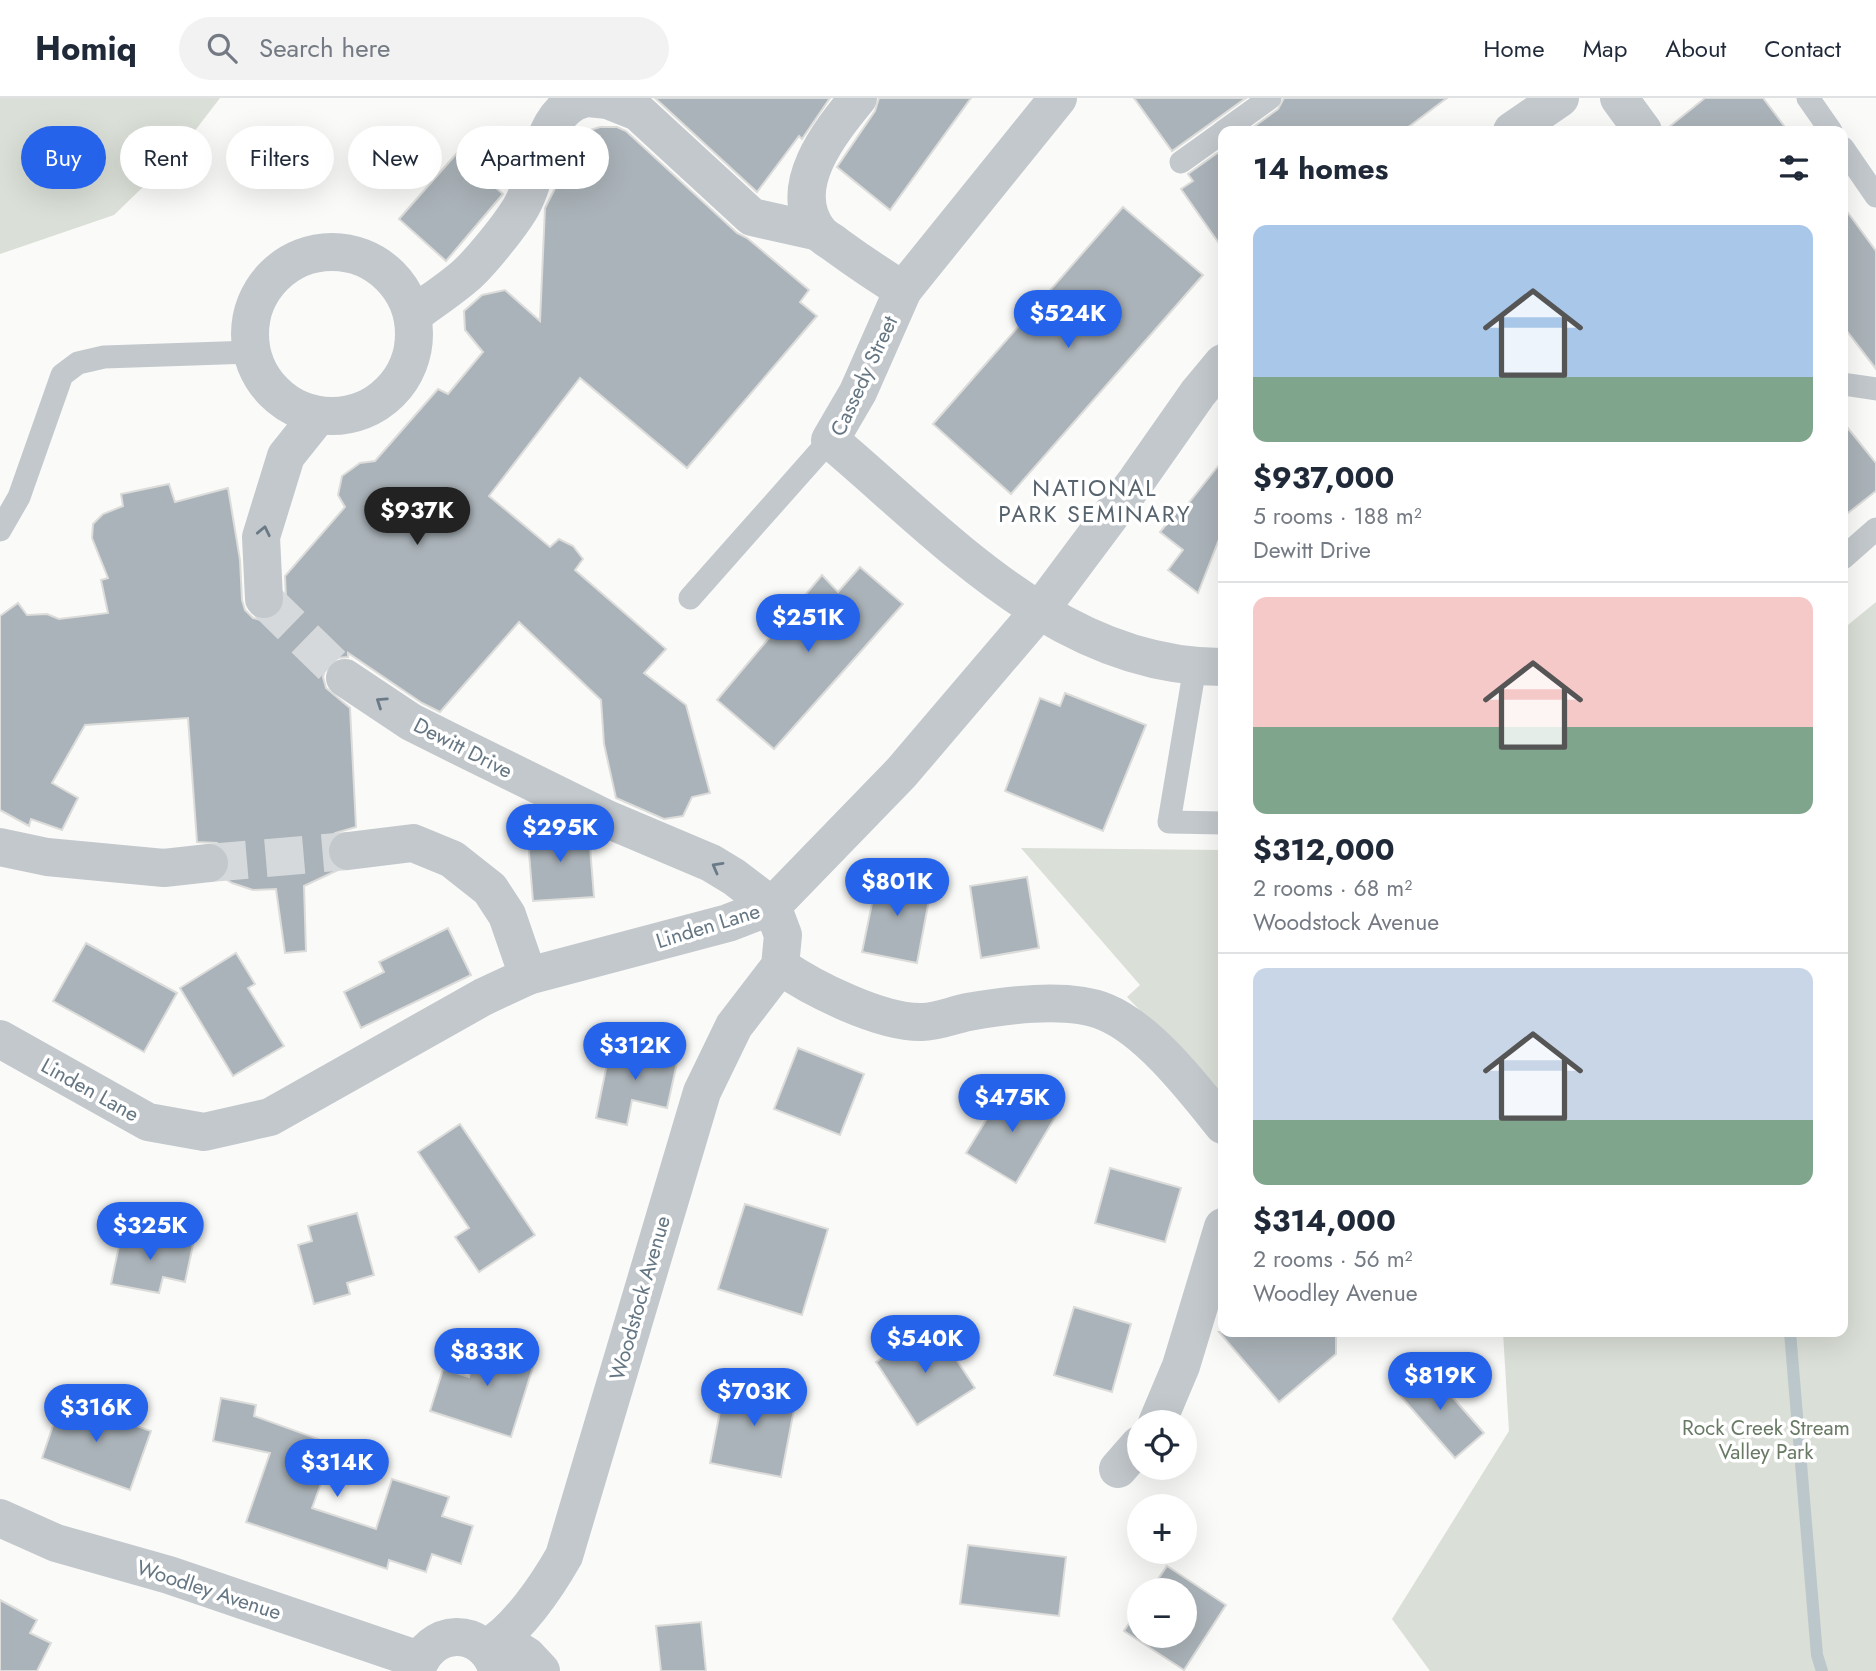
<!DOCTYPE html>
<html lang="en">
<head>
<meta charset="utf-8">
<style>
	body { margin:0; font-family:Jost,sans-serif; background:#f2f2f3; color:#1f2937; height:100vh; display:flex; flex-direction:column; font-size:26px; white-space:nowrap }
	* { box-sizing:border-box; margin:0 }
	p { font-size:23px; color:#747a83 }
	.icon { flex:none; width:38px; height:38px; fill:none; stroke:currentColor; stroke-width:2; stroke-linecap:round; stroke-linejoin:round }
	.map { position:relative; flex:1; overflow:hidden }
	.side { position:absolute; left:1218px; top:28px; width:630px; height:1211px; display:flex; flex-direction:column; background:#fff; border-radius:14px; box-shadow:0 7px 28px #0002 }
	.side>* { flex:none }
	.top-card { position:absolute; left:21px; top:28px; width:665px; height:63px; display:flex; gap:14px }
	.fabs { position:absolute; left:1127px; top:1312px; display:grid; gap:14px }
	.fabs a { display:grid; place-items:center; width:70px; height:70px; border-radius:50%; background:#fff; box-shadow:0 7px 28px #0002; font-size:35px }
	.price { position:absolute; translate:-50% -60px; padding:0 16px; border-radius:24px; background:#2563eb; color:#fff; font-size:23px; line-height:46px; filter:drop-shadow(0 2px 4px #0008) }
	.price::after { content:''; position:absolute; left:50%; top:42px; width:21px; height:16px; margin-left:-10px; background:inherit; clip-path:polygon(0 0,100% 0,50% 100%) }
	.price.selected { background:#222; color:#fff }
	ul { padding:0; list-style:none }
	li { display:grid; align-content:center; gap:14px; height:371px; padding:0 35px }
	li+li { border-top:2px solid #e0e1e3 }
	li span { display:grid; place-items:center; height:217px; border-radius:14px; color:#555 }
	li>.icon { margin-inline-start:auto }
	span .icon { width:126px; height:126px; fill:#fffc; stroke-width:1 }
	li b { font-size:30px }
	h2 { display:flex; justify-content:space-between; align-items:center; height:84px; padding:0 35px; font-size:30px }
	.tag { padding:0 24px; border-radius:32px; background:#fff; box-shadow:0 7px 28px #0002; font-size:24px; line-height:63px }
	.tag.selected { background:#2563eb; color:#fff }
	header { display:flex; align-items:center; gap:42px; box-sizing:border-box; height:98px; padding:0 35px; background:#fff; border-bottom:2px solid #e0e1e3 }
	header strong { font-size:33px }
	nav { display:flex; gap:38px; margin-inline-start:auto; font-size:24px }
	.search { width:490px; height:63px; background:#f2f2f3; display:flex; align-items:center; gap:18px; box-sizing:border-box; padding:0 24px; border-radius:38px; color:#747a83; font-size:26px }
	.map>svg:first-child { display:block }
	.green { fill:#dadfd7 }
	.lines { fill:none; stroke-linecap:round; stroke-linejoin:round }
	.stream { stroke:#bbc7cb; stroke-width:12 }
	.building { fill:#aab3b9; stroke:#dcdcda; stroke-width:2 }
	.minor-tunnel { stroke:#d5d9db; stroke-width:38; stroke-dasharray:38 19; stroke-linecap:butt }
	.service { stroke:#c3c8cc; stroke-width:23 }
	.minor { stroke:#c3c8cc; stroke-width:38 }
	.tertiary { stroke:#c3c8cc; stroke-width:38 }
	.oneway { stroke:#6a7a87 }
	.labels { text-anchor:middle; dominant-baseline:central; stroke-width:7; stroke-linejoin:round; paint-order:stroke }
	.street-label { font-size:21px; fill:#657683; stroke:#fff }
	.park-label { font-size:21px; fill:#687a64; stroke:#fff }
	.neighbourhood-label { font-size:23px; letter-spacing:2px; fill:#57646e; stroke:#fff }
</style>
</head>
<body>
<header>
<strong>Homiq</strong>
<div class="search"><svg class="icon" aria-label="search" viewBox="0 0 24 24"><circle cx="10" cy="10" r="6"/><path d="M15 15l6 6"/></svg>Search here</div>
<nav><a>Home</a><a>Map</a><a>About</a><a>Contact</a></nav>
</header>
<div class="map">
<svg width="1876" height="1573" viewBox="0 0 1876 1573">
	<rect width="100%" height="100%" fill="#fafaf8"/>
	<g class="green">
		<path d="M0,0H220L177,56L114,117L0,156Z"/>
		<path d="M1876,504V1573H1430L1392,1521L1509,1333L1503,1234H1843V531Z"/>
		<path d="M1021,750L1223,752V997L1127,899L1140,887Z"/>
	</g>
	<g class="lines">
		<path class="stream" d="M1790,1234L1817,1557L1822,1573"/>
	</g>
	<g class="building">
		<path d="M655,0H830L802,41L799,38L757,94Z"/>
		<path d="M879,0H971L890,112L837,69L875,13Z"/>
		<path d="M1134,0H1246L1172,53Z"/>
		<path d="M1284,0H1447L1403,33H1248L1278,11Z"/>
		<path d="M1705,0H1763L1788,33H1664Z"/>
		<path d="M600,29H617L626,33L737,135L747,140L809,192L800,204L817,218L687,370L580,280L489,398L550,449L559,441L573,448L583,461L575,472L666,551L644,575L686,607L710,695L692,699L683,718L664,721L616,700L604,646L601,602L519,524L440,614L422,605L348,555V559L336,560L326,568L323,579L326,590L350,610L356,729L335,735L328,745L326,756L330,766L338,772L304,788L306,853L285,855L276,791L253,792L232,785L224,780L229,773L231,763L226,752L217,745L197,744L188,620L85,627L52,685L78,700L62,732L31,721L29,728L0,712V518L18,505L27,517L47,516L59,521L108,515L101,482L108,480L92,440L93,426L103,416L123,408L121,396L169,386L175,404L228,390L240,462L242,502L245,512L253,520L264,523L276,519L283,512L286,501L285,478L345,409L338,397L342,378L360,365L375,363L438,291L448,296L483,254L465,232L464,213L482,197L505,192L540,223L545,110L577,47L587,33Z"/>
		<path d="M1223,51V151L1181,91L1193,83L1188,76Z"/>
		<path d="M457,55L503,96L446,163L399,121Z"/>
		<path d="M1843,108L1876,153V271L1843,228Z"/>
		<path d="M1123,109L1203,177L1011,396L933,326Z"/>
		<path d="M1843,324L1876,365V393L1843,419Z"/>
		<path d="M1223,362V431L1198,495L1168,472L1183,452L1160,434L1180,410L1183,412Z"/>
		<path d="M860,469L903,506L774,651L717,602L822,477L838,494Z"/>
		<path d="M1065,595L1146,627L1103,733L1005,693L1040,600L1060,608Z"/>
		<path d="M572,728L589,737L594,799L533,803L527,731Z"/>
		<path d="M878,776L932,786L917,865L862,854Z"/>
		<path d="M1027,779L1039,850L981,860L970,788Z"/>
		<path d="M448,830L471,877L361,930L344,894L384,874L379,864Z"/>
		<path d="M86,845L177,895L144,954L53,903Z"/>
		<path d="M236,855L255,886L248,890L284,948L233,978L180,890Z"/>
		<path d="M611,946L678,960L667,1010L632,1002L627,1027L596,1020Z"/>
		<path d="M798,950L864,976L840,1037L774,1011Z"/>
		<path d="M1008,986L1057,1016L1016,1085L966,1055Z"/>
		<path d="M460,1026L535,1137L479,1174L455,1139L469,1130L418,1054Z"/>
		<path d="M1110,1070L1181,1090L1165,1144L1095,1125Z"/>
		<path d="M745,1106L828,1131L802,1217L718,1191Z"/>
		<path d="M357,1115L374,1177L347,1185L350,1196L314,1206L298,1147L312,1143L308,1128Z"/>
		<path d="M122,1133L193,1147L185,1184L163,1179L159,1195L111,1186Z"/>
		<path d="M1074,1209L1131,1226L1112,1294L1054,1277Z"/>
		<path d="M933,1226L975,1290L917,1327L876,1264Z"/>
		<path d="M1219,1234H1336V1256L1279,1304Z"/>
		<path d="M482,1238L537,1256L511,1339L430,1313L443,1271L469,1279Z"/>
		<path d="M1425,1268L1484,1335L1455,1360L1397,1294Z"/>
		<path d="M726,1282L797,1296L781,1379L710,1365Z"/>
		<path d="M221,1300L256,1307L254,1318L346,1351L341,1368L328,1366L312,1410L376,1431L392,1381L449,1399L442,1418L473,1428L461,1466L432,1456L426,1474L389,1462L387,1471L246,1424L270,1355L213,1343Z"/>
		<path d="M62,1301L151,1333L130,1392L42,1360Z"/>
		<path d="M968,1447L1066,1459L1059,1518L960,1506Z"/>
		<path d="M1167,1468L1226,1507L1184,1572L1124,1533L1139,1510V1538H1185V1493H1150Z"/>
		<path d="M0,1502L37,1522L30,1535L51,1545L37,1573H0Z"/>
		<path d="M701,1524L706,1573H661L656,1528Z"/>
	</g>
	<g class="lines">
		<g class="minor-tunnel">
			<path d="M264,501L345,580"/>
			<path d="M209,765L348,753"/>
		</g>
		<g class="service">
			<path d="M1808,0L1831,33"/>
			<path d="M1224,33L1270,0"/>
			<path d="M1843,50L1876,98"/>
			<path d="M1181,64L1223,34"/>
			<path d="M1843,286L1876,291"/>
			<path d="M0,432L19,399L62,277L78,265L104,259L252,254"/>
			<path d="M1843,460L1876,431"/>
			<path d="M690,500L830,342"/>
			<path d="M1195,569L1169,724L1223,725"/>
		</g>
		<g class="minor">
			<path d="M588,0L608,2L638,14L752,119L819,134"/>
			<path d="M858,0C831,33 784,90 819,134C823,139 831,143 836,147C858,163 880,178 903,192"/>
			<path d="M1058,0L903,192L858,294L830,342C945,439 1061,570 1223,569"/>
			<path d="M1619,0L1643,33"/>
			<circle cx="332" cy="236" r="82"/>
			<path d="M413,217C430,204 449,192 465,178C480,165 509,129 520,111C541,77 539,11 586,0"/>
			<path d="M264,501L261,439L286,358L318,318"/>
			<path d="M345,580L411,624L463,650L607,721L711,765L734,779L772,808L783,837L780,868L734,928L702,994L564,1458C547,1488 516,1534 486,1550"/>
			<path d="M0,749L47,759L164,770L209,765"/>
			<path d="M348,753L413,745L452,761L490,791L507,817L528,878"/>
			<path d="M780,868C813,891 881,925 922,924C937,924 953,917 968,914C1007,907 1069,899 1105,914C1149,932 1194,991 1223,1027"/>
			<path d="M1157,1325L1181,1268L1223,1129"/>
			<path d="M1118,1371L1139,1347"/>
			<path d="M0,1420L56,1445L169,1477L419,1562"/>
			<path d="M501,1542L527,1558L541,1573"/>
			<path d="M416,1573C429,1529 483,1527 497,1571"/>
		</g>
		<g class="tertiary">
			<path d="M1512,33L1560,0"/>
			<path d="M0,941L148,1024L204,1034L270,1019L483,899L528,878L728,825L772,808L901,675L1040,512L1137,382L1198,295L1223,265"/>
		</g>
	</g>
	<defs><path id="oneway-chevron" d="M-2-3.5L2.5 0L-2 3.5" fill="none" stroke-width="1.6" stroke-linecap="round" stroke-linejoin="round" transform="scale(1.75)"/></defs>
	<g class="oneway">
		<use href="#oneway-chevron" transform="translate(264 433) rotate(-78)"/>
		<use href="#oneway-chevron" transform="translate(381 604) rotate(-146)"/>
		<use href="#oneway-chevron" transform="translate(717 769) rotate(-151)"/>
	</g>
	<g class="labels">
		<g class="street-label">
			<text transform="translate(864 278) rotate(-65)">Cassedy Street</text>
			<text transform="translate(463 650) rotate(27)">Dewitt Drive</text>
			<text transform="translate(708 828) rotate(-17)">Linden Lane</text>
			<text transform="translate(90 992) rotate(29)">Linden Lane</text>
			<text transform="translate(640 1200) rotate(-74)">Woodstock Avenue</text>
			<text transform="translate(209 1492) rotate(18)">Woodley Avenue</text>
		</g>
		<g class="park-label">
			<text x="1766" y="1330">Rock Creek Stream<tspan x="1766" dy="24">Valley Park</tspan></text>
		</g>
		<g class="neighbourhood-label">
			<text x="1095" y="390">NATIONAL<tspan x="1095" dy="26">PARK SEMINARY</tspan></text>
		</g>
	</g>
</svg>
<div class="fabs">
<a><svg class="icon" aria-label="locate" viewBox="0 0 24 24"><circle cx="12" cy="12" r="6"/><path d="M12 2v4M12 18v4M2 12h4M18 12h4"/></svg></a>
<a>+</a>
<a>−</a>
</div>
<b class="price" style="left:1068px;top:252px">$524K</b>
<b class="price selected" style="left:417px;top:449px">$937K</b>
<b class="price" style="left:808px;top:556px">$251K</b>
<b class="price" style="left:560px;top:766px">$295K</b>
<b class="price" style="left:897px;top:820px">$801K</b>
<b class="price" style="left:635px;top:984px">$312K</b>
<b class="price" style="left:1012px;top:1036px">$475K</b>
<b class="price" style="left:150px;top:1164px">$325K</b>
<b class="price" style="left:925px;top:1277px">$540K</b>
<b class="price" style="left:487px;top:1290px">$833K</b>
<b class="price" style="left:1440px;top:1314px">$819K</b>
<b class="price" style="left:754px;top:1330px">$703K</b>
<b class="price" style="left:96px;top:1346px">$316K</b>
<b class="price" style="left:337px;top:1401px">$314K</b>
<div class="top-card">
<a class="tag selected">Buy</a>
<a class="tag">Rent</a>
<a class="tag">Filters</a>
<a class="tag">New</a>
<a class="tag">Apartment</a>
</div>
<section class="side">
<h2>14 homes<svg class="icon" aria-label="filters" viewBox="0 0 24 24"><path d="M4 7h16M4 17h16"/><circle cx="9" cy="7" r="2"/><circle cx="15" cy="17" r="2"/></svg></h2>
<ul>
<li><span style="background:linear-gradient(#a9c7e8 70%,#7fa58c 0)"><svg class="icon" aria-label="home" viewBox="0 0 24 24"><path d="M3 11l9-7 9 7M6 9v11h12V9"/></svg></span><div><b>$937,000</b><p>5 rooms · 188 m²</p><p>Dewitt Drive</p></div></li>
<li><span style="background:linear-gradient(#f6c9c9 60%,#7fa58c 0)"><svg class="icon" aria-label="home" viewBox="0 0 24 24"><path d="M3 11l9-7 9 7M6 9v11h12V9"/></svg></span><div><b>$312,000</b><p>2 rooms · 68 m²</p><p>Woodstock Avenue</p></div></li>
<li><span style="background:linear-gradient(#c9d6e8 70%,#7fa58c 0)"><svg class="icon" aria-label="home" viewBox="0 0 24 24"><path d="M3 11l9-7 9 7M6 9v11h12V9"/></svg></span><div><b>$314,000</b><p>2 rooms · 56 m²</p><p>Woodley Avenue</p></div></li>
</ul>
</section>
</div>
</body>
</html>
